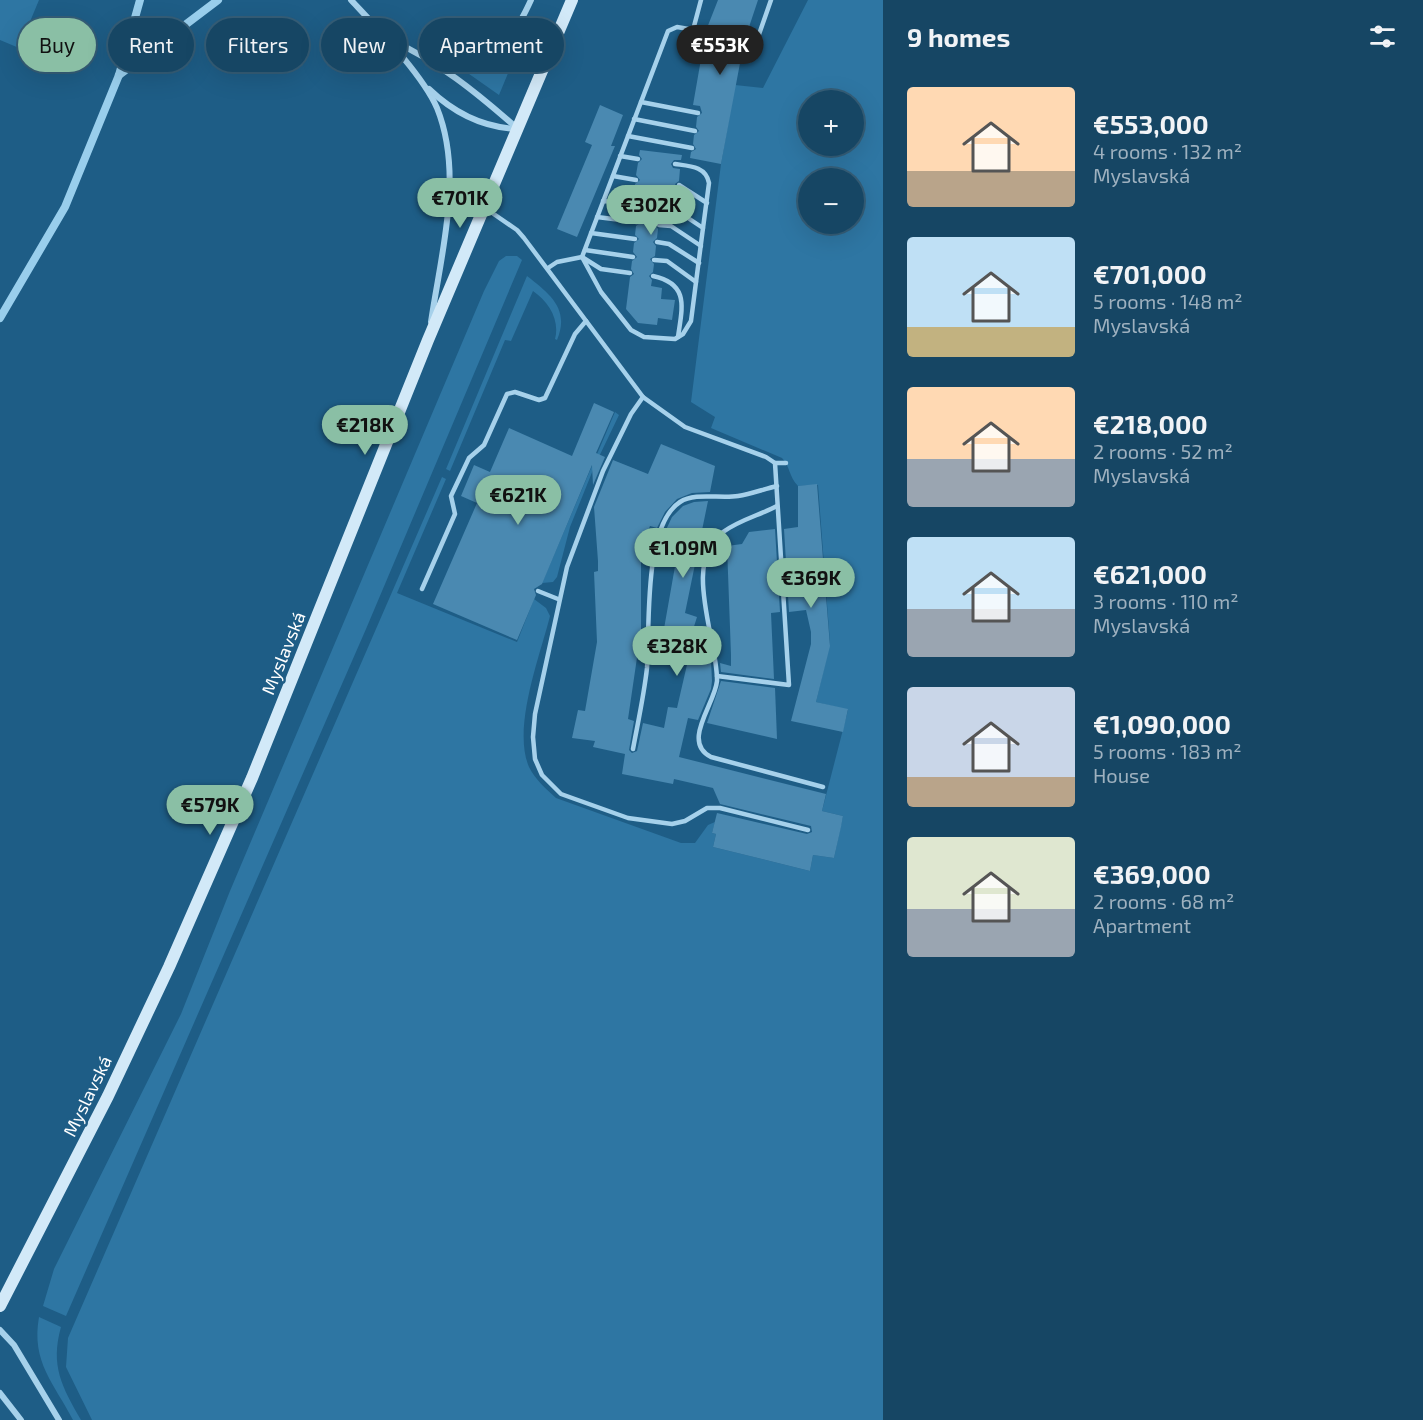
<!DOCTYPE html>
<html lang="en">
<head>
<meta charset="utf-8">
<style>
	body { margin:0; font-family:"Exo 2",sans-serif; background:#1f4d6a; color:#f1f3f6; height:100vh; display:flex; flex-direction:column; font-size:22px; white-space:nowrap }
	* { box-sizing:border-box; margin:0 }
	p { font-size:20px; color:#9eb1bf }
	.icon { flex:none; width:33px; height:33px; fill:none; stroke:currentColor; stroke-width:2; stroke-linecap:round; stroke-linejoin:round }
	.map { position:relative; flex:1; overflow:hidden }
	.side { display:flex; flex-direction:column; background:#164664; width:540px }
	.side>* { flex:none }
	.hud { position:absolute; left:18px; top:18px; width:570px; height:54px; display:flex; gap:12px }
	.tools { position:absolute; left:798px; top:90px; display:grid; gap:12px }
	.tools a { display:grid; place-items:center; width:66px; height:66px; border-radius:50%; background:#164664; box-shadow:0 6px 24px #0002,0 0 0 2px #355e78; font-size:30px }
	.price { position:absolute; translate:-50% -51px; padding:0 14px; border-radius:21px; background:#8abfa5; color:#111; font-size:20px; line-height:39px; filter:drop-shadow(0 2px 3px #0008) }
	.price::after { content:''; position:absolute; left:50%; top:36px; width:18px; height:14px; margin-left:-9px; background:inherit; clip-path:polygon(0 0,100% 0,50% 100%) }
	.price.on { background:#222; color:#fff }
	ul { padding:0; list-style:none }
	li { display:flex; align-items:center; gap:18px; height:150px; padding:0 24px }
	li span { display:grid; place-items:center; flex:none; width:168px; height:120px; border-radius:6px; color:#555 }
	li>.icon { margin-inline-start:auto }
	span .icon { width:72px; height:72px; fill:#fffc; stroke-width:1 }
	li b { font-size:26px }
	h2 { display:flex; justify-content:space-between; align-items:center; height:72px; padding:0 24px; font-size:26px }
	.tag { padding:0 21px; border-radius:27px; background:#164664; box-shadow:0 6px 24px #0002,0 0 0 2px #355e78; font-size:21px; line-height:54px }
	.tag.on { background:#8abfa5; color:#111 }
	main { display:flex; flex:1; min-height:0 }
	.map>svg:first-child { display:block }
	.green { fill:#2e76a3; fill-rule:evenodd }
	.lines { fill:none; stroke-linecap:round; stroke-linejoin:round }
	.stream { stroke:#99ceec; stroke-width:8 }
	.building { fill:#4a89b1 }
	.lane { stroke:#a6d1eb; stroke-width:4.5 }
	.street { stroke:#a6d1eb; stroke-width:6 }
	.secondary { stroke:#d2e9f8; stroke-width:12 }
	.labels { text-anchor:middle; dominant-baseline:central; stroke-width:5; stroke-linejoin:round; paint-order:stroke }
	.street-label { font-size:18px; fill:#fff; stroke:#1e5d86 }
</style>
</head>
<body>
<main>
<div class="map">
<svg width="883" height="1420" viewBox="0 0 883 1420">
	<rect width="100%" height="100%" fill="#1e5d86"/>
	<g class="green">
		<path d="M0,0H39L19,48L0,40Z"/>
		<path d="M808,0H883V1420H92L66,1367L68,1338L442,477L446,479L397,593L517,642L534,599L546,608L550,616C540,656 512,728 529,767C535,779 546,789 556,798L681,843H695L708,825L715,822L712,833L716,834L713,847L810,871L813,855L834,858L843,816L822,811L848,710L816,702L830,643L818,485L798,486C789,477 790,466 782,458L711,428L715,417L691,402L721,164L735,85L763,88ZM808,100H854V146H808ZM808,178H854V224H808Z"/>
		<path d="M518,41L521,42L499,95L462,69L463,65L498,55Z"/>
		<path d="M506,256H517L522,260L366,629L66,1316L43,1306L54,1269L181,1014L230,891L484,291L499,261Z"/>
		<path d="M527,276C550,294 570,309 557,340L555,339C560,320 549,302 533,291L511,341L505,340L450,471L446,469Z"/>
		<path d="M615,412L619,415L595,465L570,527L557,577L553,582L542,583Z"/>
		<path d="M39,1317L61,1327C50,1366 62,1387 81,1420H73C54,1383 31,1362 39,1317Z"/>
	</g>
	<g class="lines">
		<g class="stream">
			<path d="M119,75L218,0"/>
			<path d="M0,318L65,207L119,75L140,0"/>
		</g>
	</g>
	<g class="building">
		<path d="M718,0H758L744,42L721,164L690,158L691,152L696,149L693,144L694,135L699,131L696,127L697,117L702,113L700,106L693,105L705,36L710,33L707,28Z"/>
		<path d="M600,105L623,115L611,146H615L577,237L557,229L592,145L585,142Z"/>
		<path d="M640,150L682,155L681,160H674L671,164L673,168L680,169L679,181L675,184L678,190V200L662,198V203L657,206L660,211L659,221L655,224L658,229L657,238L653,242L656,246L655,256L650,259L654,264L653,272L649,276L652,280L651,286L662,288L661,299L675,300L672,320L658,318L657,325L638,323L626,309L630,277L634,274L631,269L632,261L637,257L633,252L634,243L639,239L635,235L636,226L641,222L637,218L639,209L643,205L640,201L641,195L634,194L635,184L640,180L636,175L638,163L642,159L639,155Z"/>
		<path d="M594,403L614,412L596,453L605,457L593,485L592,465L542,584L534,589L536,595L517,640L433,604L477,503L461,496L474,465L490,472L509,428L572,456Z"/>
		<path d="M661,444L715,466L710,492L692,493L677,499L665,512L657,528L650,526L641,548V645L639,644L628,719L634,721L629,750L632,753L637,751L643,723L664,728L668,707L677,708L689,656L711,661L712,681L711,689L698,720L688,718L679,757L826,794L822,811L843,816L841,827L834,858L813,855L810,871L713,847L716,834L712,833L717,813L807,834L812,832L811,826L720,804L713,788L674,779L673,784L622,774L625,754L593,747L595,741L572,738L578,710L585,711L597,642L594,572L598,571V561L594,507L613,460L648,474Z"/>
		<path d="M817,484L830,646L816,702L848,709L843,732L791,721L811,644V632L806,610L789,612L784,529L798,527V486Z"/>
		<path d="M708,501L685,613L697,617L685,655L676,653L674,660L659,657L680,538L665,532L672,517L683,506L694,502Z"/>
		<path d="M775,529L780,612L771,613L774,679L721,672L720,663L731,666V655L727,546L742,544L749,532Z"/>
		<path d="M721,681L775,688L777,739L707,723Z"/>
	</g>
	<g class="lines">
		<g class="lane">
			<path d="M693,30L701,0"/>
			<path d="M750,60L771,0"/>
			<path d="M641,102L698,113"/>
			<path d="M634,119L695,131"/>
			<path d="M628,136L692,148"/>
			<path d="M620,156L638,159"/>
			<path d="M675,164C689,166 706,166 709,183L703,228"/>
			<path d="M613,176L636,180"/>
			<path d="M679,185L707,203"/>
			<path d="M603,201L639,205"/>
			<path d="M661,207L673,208L703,228L691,321L683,334L675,339L644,337L631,330L601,292L582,257L668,31L677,27L706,32"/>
			<path d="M485,208L517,230L524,238L643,397L685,427L766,457L775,463H786"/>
			<path d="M597,217L637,222"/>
			<path d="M659,225L671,226L701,246"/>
			<path d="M591,233L635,239"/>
			<path d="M657,242L669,244L699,263"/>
			<path d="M585,250L633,257"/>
			<path d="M654,260L667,261L696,282"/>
			<path d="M548,268L557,262L582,257L601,269L630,273"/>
			<path d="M653,276C690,284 682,308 678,337"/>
			<path d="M643,397L631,414L603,471L567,567L535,714L533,737L535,759L542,775L561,794L628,818L672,824L685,821L707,808H720L808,830"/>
			<path d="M777,506C760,515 739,520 723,532C681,562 718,640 717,681C715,704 681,742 711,757L823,787"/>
			<path d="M422,589L455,514L451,496L469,458L484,445L507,394L515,392L539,400L545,398L575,334L586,321"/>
			<path d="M538,591L558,599"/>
			<path d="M717,676L789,685L775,463"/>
			<path d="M633,749C638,722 644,695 647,668C650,628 643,526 680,502C695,492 720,499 738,496C751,494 764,489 777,486"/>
		</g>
		<g class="street">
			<path d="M351,0C377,28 422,74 437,108C464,175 441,253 431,322"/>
			<path d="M387,38C438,61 476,92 518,129"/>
			<path d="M423,54C450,59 487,53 508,35C519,26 525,13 531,0"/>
			<path d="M429,89C454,113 484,128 519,129"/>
			<path d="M0,1330L14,1345L59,1420"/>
			<path d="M0,1393L21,1420"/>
		</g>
		<path class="secondary" d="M0,1306L108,1096L169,967L252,778L428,340L572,0"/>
	</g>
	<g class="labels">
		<g class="street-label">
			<text transform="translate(283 653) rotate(-68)">Myslavská</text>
			<text transform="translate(87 1096) rotate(-64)">Myslavská</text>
		</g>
	</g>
</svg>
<div class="tools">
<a>+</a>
<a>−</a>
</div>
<b class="price on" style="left:720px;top:76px">€553K</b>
<b class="price" style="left:460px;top:229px">€701K</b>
<b class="price" style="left:651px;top:236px">€302K</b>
<b class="price" style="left:365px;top:456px">€218K</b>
<b class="price" style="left:518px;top:526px">€621K</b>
<b class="price" style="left:683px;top:579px">€1.09M</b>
<b class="price" style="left:811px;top:609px">€369K</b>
<b class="price" style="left:677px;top:677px">€328K</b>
<b class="price" style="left:210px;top:836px">€579K</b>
<div class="hud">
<a class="tag on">Buy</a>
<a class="tag">Rent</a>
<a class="tag">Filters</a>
<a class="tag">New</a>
<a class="tag">Apartment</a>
</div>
</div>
<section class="side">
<h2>9 homes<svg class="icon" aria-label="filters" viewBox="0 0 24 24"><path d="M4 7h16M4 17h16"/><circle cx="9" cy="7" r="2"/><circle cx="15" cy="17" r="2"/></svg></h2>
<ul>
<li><span style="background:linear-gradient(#ffd9b3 70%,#b9a48a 0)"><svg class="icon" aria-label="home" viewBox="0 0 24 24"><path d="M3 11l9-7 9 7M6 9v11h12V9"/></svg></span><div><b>€553,000</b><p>4 rooms · 132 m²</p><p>Myslavská</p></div></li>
<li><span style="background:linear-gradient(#bfe0f5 75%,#c2b280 0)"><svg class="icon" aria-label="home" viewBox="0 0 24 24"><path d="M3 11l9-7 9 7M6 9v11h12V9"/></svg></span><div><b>€701,000</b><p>5 rooms · 148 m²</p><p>Myslavská</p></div></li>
<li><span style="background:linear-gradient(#ffd9b3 60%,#9aa5b1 0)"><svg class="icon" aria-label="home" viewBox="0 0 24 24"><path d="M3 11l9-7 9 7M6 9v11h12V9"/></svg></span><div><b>€218,000</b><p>2 rooms · 52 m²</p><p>Myslavská</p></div></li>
<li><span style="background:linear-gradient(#bfe0f5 60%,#9aa5b1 0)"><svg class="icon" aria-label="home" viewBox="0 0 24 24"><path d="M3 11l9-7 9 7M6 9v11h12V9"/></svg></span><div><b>€621,000</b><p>3 rooms · 110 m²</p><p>Myslavská</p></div></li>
<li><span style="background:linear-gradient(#c9d6e8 75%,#b9a48a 0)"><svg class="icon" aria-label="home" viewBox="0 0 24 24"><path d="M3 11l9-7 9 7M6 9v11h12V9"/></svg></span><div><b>€1,090,000</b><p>5 rooms · 183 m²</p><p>House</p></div></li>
<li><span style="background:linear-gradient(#dfe7d0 60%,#9aa5b1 0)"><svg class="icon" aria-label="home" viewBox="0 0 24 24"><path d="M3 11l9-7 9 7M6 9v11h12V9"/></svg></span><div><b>€369,000</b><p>2 rooms · 68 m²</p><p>Apartment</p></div></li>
</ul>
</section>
</main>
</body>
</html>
